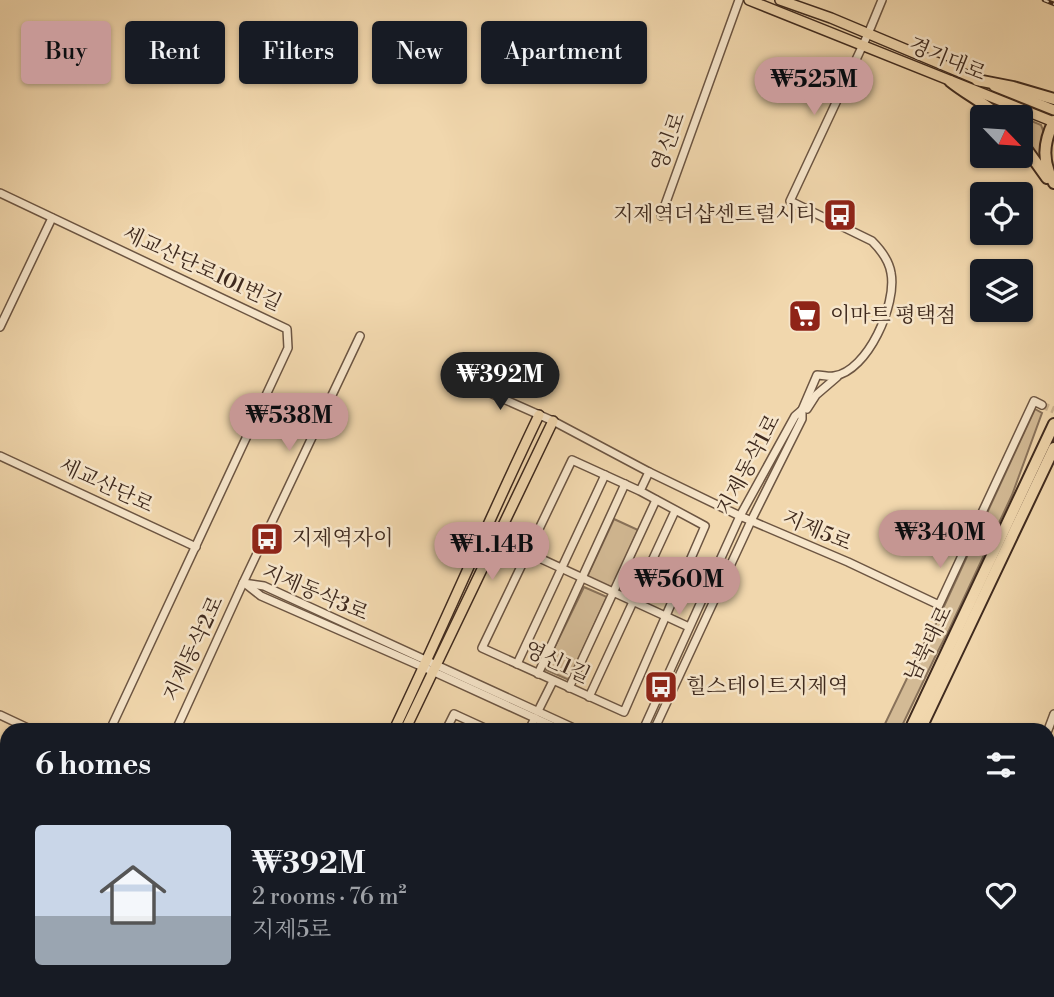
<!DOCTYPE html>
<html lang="en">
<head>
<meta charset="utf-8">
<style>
	body { margin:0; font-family:"Libre Bodoni","Noto Serif KR",serif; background:#20242c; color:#f1f3f6; height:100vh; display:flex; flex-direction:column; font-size:26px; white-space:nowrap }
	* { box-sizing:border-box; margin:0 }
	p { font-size:23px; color:#9ea1a6 }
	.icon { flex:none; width:38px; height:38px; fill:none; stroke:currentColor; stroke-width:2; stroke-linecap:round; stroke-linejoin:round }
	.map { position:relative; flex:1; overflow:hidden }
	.panel { position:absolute; left:0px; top:723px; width:1055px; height:275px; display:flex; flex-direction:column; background:#171b24; border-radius:21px 21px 0 0; box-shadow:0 2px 5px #0004 }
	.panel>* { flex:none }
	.top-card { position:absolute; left:21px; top:21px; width:700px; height:63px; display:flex; gap:14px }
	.needle { width:46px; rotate:115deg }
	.fabs { position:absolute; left:970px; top:105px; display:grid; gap:14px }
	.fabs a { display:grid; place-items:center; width:63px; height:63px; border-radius:7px; background:#171b24; box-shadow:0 2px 5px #0004; font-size:35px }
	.price { position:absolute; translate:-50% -60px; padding:0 16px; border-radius:24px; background:#c59692; color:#111; font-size:23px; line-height:46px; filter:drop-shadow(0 2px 4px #0008) }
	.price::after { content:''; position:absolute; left:50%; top:42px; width:21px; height:16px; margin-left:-10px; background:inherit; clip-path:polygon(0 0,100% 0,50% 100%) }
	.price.current { background:#222; color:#fff }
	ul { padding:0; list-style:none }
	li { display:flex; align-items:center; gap:21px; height:175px; padding:0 35px }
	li+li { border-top:2px solid #363941 }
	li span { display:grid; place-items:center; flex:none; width:196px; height:140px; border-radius:7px; color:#555 }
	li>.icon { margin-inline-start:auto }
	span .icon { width:84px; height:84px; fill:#fffc; stroke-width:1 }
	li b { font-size:30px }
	h2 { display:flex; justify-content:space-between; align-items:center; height:84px; padding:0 35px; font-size:30px }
	.tag { padding:0 24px; border-radius:7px; background:#171b24; box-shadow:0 2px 5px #0004; font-size:24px; line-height:63px }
	.tag.current { background:#c59692; color:#111 }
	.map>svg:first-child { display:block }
	.green { fill:#d3ba95; stroke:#89725a; stroke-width:2 }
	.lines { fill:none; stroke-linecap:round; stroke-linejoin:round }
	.minor-tunnel { stroke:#cdb490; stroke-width:7; stroke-dasharray:7 3.5; stroke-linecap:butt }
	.minor-casing { stroke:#6c5542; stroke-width:10 }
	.major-casing { stroke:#3f2a1e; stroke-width:12 }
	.highway-casing { stroke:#3f2a1e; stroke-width:14 }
	.minor { stroke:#f6e5ca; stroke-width:7 }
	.major { stroke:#f1d7ad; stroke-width:9 }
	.highway { stroke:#f1d7ad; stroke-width:10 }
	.rail-casing { stroke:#3f2a1e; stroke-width:4.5 }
	.rail { stroke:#f6e5ca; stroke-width:2; stroke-dasharray:5; stroke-linecap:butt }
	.labels { text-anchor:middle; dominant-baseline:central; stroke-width:5; stroke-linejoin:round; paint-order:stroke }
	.street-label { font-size:21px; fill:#3f2a1e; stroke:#f6e5ca }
	.poi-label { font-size:21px; fill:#3f2a1e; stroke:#f6e5ca; text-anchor:start }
</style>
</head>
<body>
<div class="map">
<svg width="1054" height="997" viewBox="0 0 1054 997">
	<rect width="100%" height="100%" fill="#f1d7ad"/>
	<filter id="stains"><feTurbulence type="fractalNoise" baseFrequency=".00286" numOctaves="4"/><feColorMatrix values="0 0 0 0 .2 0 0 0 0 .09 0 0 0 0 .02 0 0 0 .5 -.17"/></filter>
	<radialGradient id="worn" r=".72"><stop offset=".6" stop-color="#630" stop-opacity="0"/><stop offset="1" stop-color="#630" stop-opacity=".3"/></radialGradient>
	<g class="green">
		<path d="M998,107L1041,125L1044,133L1041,164L1020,134V117H1006L997,109Z"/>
		<path d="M1035,409L1042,413L1012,495L949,630L936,655L900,730H882L924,643L929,638L940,615Z"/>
		<path d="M614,519L638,530L612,589L587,577Z"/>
		<path d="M584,587L607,597L569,680L544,669Z"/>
	</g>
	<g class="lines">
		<path class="minor-tunnel" d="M1042,405L1054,410"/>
		<defs>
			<g id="minor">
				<path d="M0,193L287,329L288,348L110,730"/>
				<path d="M661,216L739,0"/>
				<path d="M0,327L52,218"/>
				<path d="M472,385L553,421L649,472L740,516L848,562L939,605L1034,401L1042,405"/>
				<path d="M807,409L816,395L837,377"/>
				<path d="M0,456L196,547"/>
				<path d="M640,491L705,526L624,712L482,648L572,460L640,491L649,472"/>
				<path d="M496,538L689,627"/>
				<path d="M243,583L264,586L578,730"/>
				<path d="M247,585L261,596L432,671L561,730"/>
				<path d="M517,664L605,475"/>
				<path d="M538,674L625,484"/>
				<path d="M569,688L656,500"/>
				<path d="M589,697L675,511"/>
				<path d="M538,711L553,681"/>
				<path d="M0,715L32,730"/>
				<path d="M176,730L243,583L360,336"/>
				<path d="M446,730L454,714L489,730"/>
				<path d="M529,730L535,718"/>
				<path d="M643,730L740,516L795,416L802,410"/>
				<path d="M654,730L751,521L802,419V410L817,375C823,375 829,377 834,376C868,371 897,304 891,273C889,260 881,250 872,241L790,201L868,34L882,0"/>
				<path d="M1048,730L1054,714"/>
				<path d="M1048,790L1054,789"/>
				<path d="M1048,979L1053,997"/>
				<path d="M7,990L21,997"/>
				<path d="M95,990L96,994L103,997"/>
				<path d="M484,990L487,997"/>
				<path d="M550,990L563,997"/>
				<path d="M1036,990L1040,997"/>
				<path d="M285,992L296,997"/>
				<path d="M937,994L945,997"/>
				<path d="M48,997L51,990"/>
				<path d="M57,997L60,990"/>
				<path d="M136,997L139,990"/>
				<path d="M183,997L186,990"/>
				<path d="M227,997L230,990"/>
				<path d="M322,997L325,990"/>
				<path d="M364,997L367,990"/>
				<path d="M408,997L411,990"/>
				<path d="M446,997L450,990"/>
				<path d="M521,997L524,990"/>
				<path d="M529,997L532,990"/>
				<path d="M966,997L971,990"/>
			</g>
			<g id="major">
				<path d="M749,0L1054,122"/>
				<path d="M780,0L831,18L981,81"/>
				<path d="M994,86L1054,110"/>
				<path d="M394,730C444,625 489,519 539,415"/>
				<path d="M405,730L553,421"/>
				<path d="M272,997L275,990"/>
				<path d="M283,997L286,990"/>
			</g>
			<g id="highway">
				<path d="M977,80L1013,87L1054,99"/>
				<path d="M950,81C966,94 985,103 1000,117"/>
				<path d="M1054,121C1043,143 1042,162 1054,183"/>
				<path d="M1020,140L1047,178"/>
				<path d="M910,730L1054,424"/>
				<path d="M920,730L1054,448"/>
				<path d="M764,997L767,990"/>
				<path d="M772,997L776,990"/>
				<path d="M790,997L795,990"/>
			</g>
		</defs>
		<use href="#minor" class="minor-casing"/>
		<use href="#major" class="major-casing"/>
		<use href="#highway" class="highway-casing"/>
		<use href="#minor" class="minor"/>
		<use href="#major" class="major"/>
		<use href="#highway" class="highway"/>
		<defs>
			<path id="rail" d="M1044,0L1054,4"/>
		</defs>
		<use href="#rail" class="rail-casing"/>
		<use href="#rail" class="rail"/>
	</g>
	<defs>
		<symbol id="bus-square" viewBox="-11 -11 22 22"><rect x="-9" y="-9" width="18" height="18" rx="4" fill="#8f2418" stroke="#f6e5ca"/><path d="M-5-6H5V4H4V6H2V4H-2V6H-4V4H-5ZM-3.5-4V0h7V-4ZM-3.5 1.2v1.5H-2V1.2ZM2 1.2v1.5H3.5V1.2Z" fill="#fff"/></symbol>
		<symbol id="supermarket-square" viewBox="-11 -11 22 22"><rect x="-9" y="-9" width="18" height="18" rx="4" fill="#8f2418" stroke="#f6e5ca"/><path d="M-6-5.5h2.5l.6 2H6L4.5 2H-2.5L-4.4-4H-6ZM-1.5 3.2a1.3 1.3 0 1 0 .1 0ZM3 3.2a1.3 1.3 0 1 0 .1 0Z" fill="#fff"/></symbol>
	</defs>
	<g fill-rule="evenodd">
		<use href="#bus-square" x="821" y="196" width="38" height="38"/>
		<use href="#supermarket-square" x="786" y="297" width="38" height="38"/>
		<use href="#bus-square" x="248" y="520" width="38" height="38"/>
		<use href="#bus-square" x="642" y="668" width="38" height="38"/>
	</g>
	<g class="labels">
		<g class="street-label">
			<text transform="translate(947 60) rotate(22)">경기대로</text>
			<text transform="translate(669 142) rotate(-70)">영신로</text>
			<text transform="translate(202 269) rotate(25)">세교산단로101번길</text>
			<text transform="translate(749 465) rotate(-62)">지제동삭1로</text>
			<text transform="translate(106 486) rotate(25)">세교산단로</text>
			<text transform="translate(817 531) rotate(23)">지제5로</text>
			<text transform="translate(315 593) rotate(23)">지제동삭3로</text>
			<text transform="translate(929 644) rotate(-64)">남북대로</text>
			<text transform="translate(194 649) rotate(-65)">지제동삭2로</text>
			<text transform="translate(557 663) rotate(25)">영신1길</text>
		</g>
		<g class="poi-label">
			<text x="816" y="215" text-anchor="end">지제역더샵센트럴시티</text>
			<text x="830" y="316">이마트 평택점</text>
			<text x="292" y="539">지제역자이</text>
			<text x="686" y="687">힐스테이트지제역</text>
		</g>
	</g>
	<rect width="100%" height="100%" filter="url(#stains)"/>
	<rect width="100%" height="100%" fill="url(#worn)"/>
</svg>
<div class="fabs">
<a><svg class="needle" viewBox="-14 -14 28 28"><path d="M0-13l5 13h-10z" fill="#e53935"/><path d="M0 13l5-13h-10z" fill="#9ea1a6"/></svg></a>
<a><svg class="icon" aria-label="locate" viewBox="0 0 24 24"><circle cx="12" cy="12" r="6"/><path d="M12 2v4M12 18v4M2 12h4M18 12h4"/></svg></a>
<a><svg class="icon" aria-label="layers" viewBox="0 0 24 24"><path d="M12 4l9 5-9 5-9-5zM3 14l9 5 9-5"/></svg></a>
</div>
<b class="price" style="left:814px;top:117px">₩525M</b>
<b class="price current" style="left:500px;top:412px">₩392M</b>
<b class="price" style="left:289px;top:453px">₩538M</b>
<b class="price" style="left:940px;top:570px">₩340M</b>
<b class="price" style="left:492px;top:582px">₩1.14B</b>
<b class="price" style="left:679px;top:617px">₩560M</b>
<div class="top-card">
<a class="tag current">Buy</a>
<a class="tag">Rent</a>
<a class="tag">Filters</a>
<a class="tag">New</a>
<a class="tag">Apartment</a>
</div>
<section class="panel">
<h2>6 homes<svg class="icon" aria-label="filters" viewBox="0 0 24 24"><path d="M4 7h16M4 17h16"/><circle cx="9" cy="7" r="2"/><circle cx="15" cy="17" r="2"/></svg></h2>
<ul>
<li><span style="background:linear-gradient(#c9d6e8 65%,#9aa5b1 0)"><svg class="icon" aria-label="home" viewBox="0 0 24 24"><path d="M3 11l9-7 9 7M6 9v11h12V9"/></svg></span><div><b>₩392M</b><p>2 rooms · 76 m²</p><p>지제5로</p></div><svg class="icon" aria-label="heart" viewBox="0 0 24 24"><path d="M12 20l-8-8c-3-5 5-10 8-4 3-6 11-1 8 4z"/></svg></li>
</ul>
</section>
</div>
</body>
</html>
